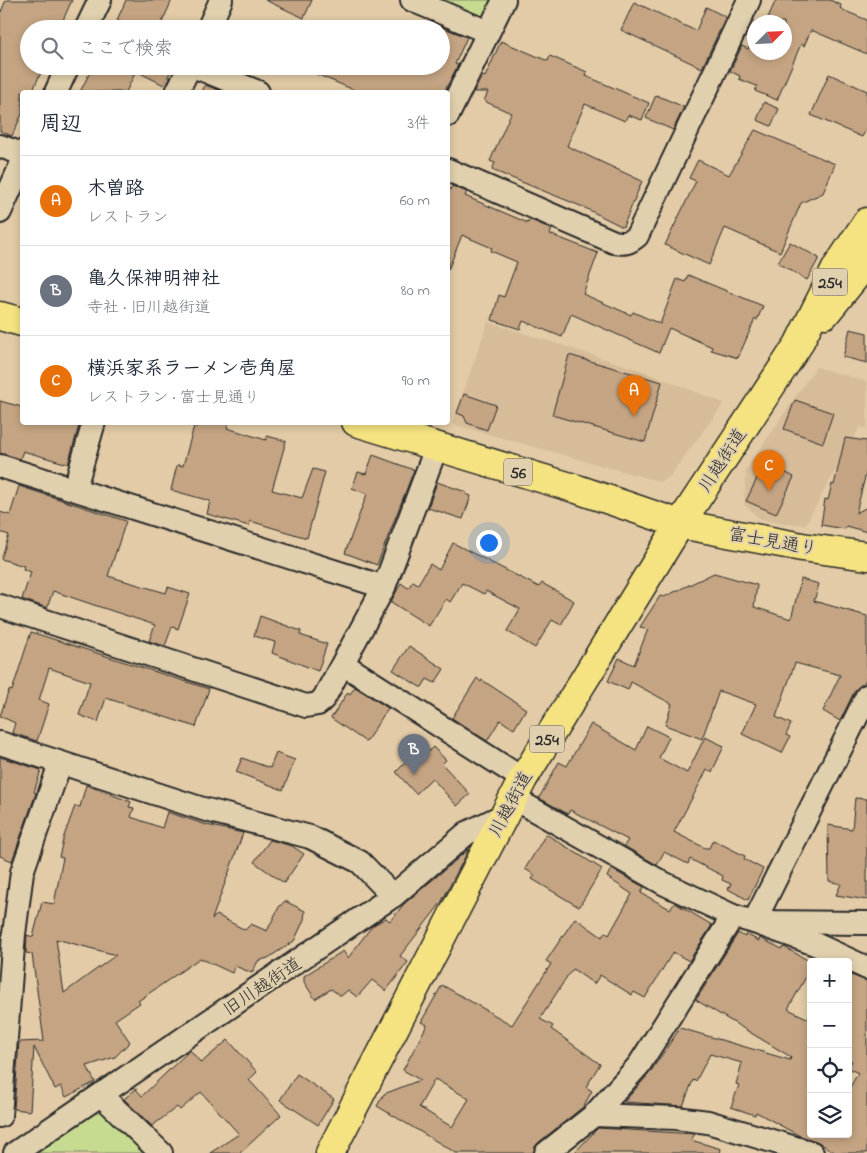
<!DOCTYPE html>
<html lang="ja">
<meta charset="utf-8">
<style>
body{margin:0;font-family:"Indie Flower","Klee One",sans-serif;background:#f2f2f3;color:#1f2937}
.controls{position:absolute;right:15px;bottom:15px;display:grid;overflow:hidden;border-radius:5px;box-shadow:0 2px 8px #0003}
.controls button{width:45px;height:45px;display:grid;place-items:center;padding:0;border:0;border-bottom:1px solid #e0e1e3;background:#fff;color:#1f2937;font:25px sans-serif}
.compass{position:absolute;left:747px;top:15px;width:45px;height:45px;border-radius:50%;background:#fff;box-shadow:0 2px 8px #0003;rotate:66deg}
.you{position:absolute;left:488px;top:542px;width:18px;height:18px;margin:-12px;border:4px solid #fff;border-radius:50%;background:#1a73e8;box-shadow:0 0 0 8px #1a73e833}
.badge{display:grid;place-items:center;width:32px;height:32px;border-radius:50%;background:#2b2b2b;color:#fff;font-size:16px;font-weight:700}
.pin{position:absolute;translate:-50% -41px;filter:drop-shadow(0 1px 2px #0008)}
.pin::after{content:'';position:absolute;top:26px;width:18px;height:15px;background:inherit;clip-path:polygon(0 0,100% 0,50% 100%)}
.list{margin:0;padding:0;list-style:none}
h2{display:flex;justify-content:space-between;align-items:center;height:65px;margin:0;padding:0 20px;font-size:21px}
h2 small{font-size:16px;font-weight:400;color:#747a83}
.list li{display:grid;grid-template-columns:32px 1fr auto;gap:15px;align-items:center;box-sizing:border-box;height:90px;padding:0 20px;border-top:1px solid #e0e1e3}
.list b{display:block;font-size:19px;white-space:nowrap}
.list p{margin:0;font-size:16px;white-space:nowrap;color:#747a83}
.list em{font-size:16px;font-style:normal;color:#747a83}
.icon{flex:none;width:28px;height:28px;fill:none;stroke:currentColor;stroke-width:2;stroke-linecap:round;stroke-linejoin:round}
.map{position:relative;flex:none;width:867px;height:1153px;overflow:hidden}
.search{position:absolute;background:#fff;box-shadow:0 2px 8px #0003;left:20px;top:20px;width:430px;height:55px;display:flex;align-items:center;gap:12px;box-sizing:border-box;padding:0 18px;border-radius:28px;color:#747a83;font-size:19px}
.panel{position:absolute;background:#fff;box-shadow:0 2px 8px #0003;left:20px;top:90px;width:430px;height:335px;border-radius:5px}
.map>svg:first-child{display:block}
</style>
<div class="map">
<svg width="867" height="1153" viewBox="0 0 867 1153">
<rect width="100%" height="100%" fill="#e2cba6"/>
<filter id="ink" filterUnits="userSpaceOnUse"><feTurbulence type="fractalNoise" baseFrequency=".02" numOctaves="2"/><feDisplacementMap in="SourceGraphic" scale="10" xChannelSelector="R" yChannelSelector="G"/><feConvolveMatrix kernelMatrix="1 2 1 2 8 2 1 2 1" color-interpolation-filters="sRGB"/></filter>
<g filter="url(#ink)">
<g fill="#d6bc99">
<path d="M488 322 640 370 724 403 670 476 661 482 452 424Z"/>
<path d="M816 367 867 382V428L860 427 805 525 767 521 759 518 744 504 746 470Z"/>
</g>
<g fill="#c7db90" stroke="#79835e">
<path d="M435 0H493L485 16 479 19Z"/>
<path d="M103 1108 151 1153H38Z"/>
</g>
<g fill="#c4a482" stroke="#2b2b2b" fill-rule="evenodd">
<path d="M6 0H72L59 29H29V66H44L32 92H22V114L12 136 0 131V14Z"/>
<path d="M126 0H172L159 29H137L117 20Z"/>
<path d="M265 0H312L304 18Z"/>
<path d="M776 0H830L841 5 840 8 845 11 867 20V54L811 30 804 46 801 44 777 100 755 91 757 86 739 79 740 76 730 71 742 46 748 49 750 45 754 46V52H784V22H766Z"/>
<path d="M634 2 696 31 706 7 726 17 702 68 621 30Z"/>
<path d="M441 27 467 37 455 64 458 65 444 92H359L297 66H441Z"/>
<path d="M501 41 548 61 550 56 587 72 586 76 649 103 642 120 628 115 625 121 585 104 567 146 642 181 623 227 583 207 492 170 495 163 490 161 511 113 484 101 488 92H474L482 76 485 77Z"/>
<path d="M93 66H173L164 85 136 71 126 92H80Z"/>
<path d="M229 66H252L249 74Z"/>
<path d="M829 74 867 91V127L862 137 811 115Z"/>
<path d="M205 85 224 92H202Z"/>
<path d="M656 95 684 107 673 130 646 118Z"/>
<path d="M764 102 779 109 771 126 757 120Z"/>
<path d="M755 130 835 164 823 193 801 203 780 252 725 228 709 265 665 245 696 181 689 178 698 160 729 175Z"/>
<path d="M452 186 467 192 465 196 528 223 529 220 533 221 552 229 550 234 598 253 583 294 631 315 633 312 660 324 677 279 685 282 688 275 763 306 757 320 755 319 738 358 711 350 712 347 669 328 659 353 571 314 562 337 523 321 520 329 492 320 499 295 504 297 517 262 491 251 492 248 462 235 448 270V189L450 190Z"/>
<path d="M790 242 819 258 807 280 778 263Z"/>
<path d="M850 329 867 333V363L843 357Z"/>
<path d="M569 355 662 382 645 442 552 415Z"/>
<path d="M464 394 496 405 487 430 467 423 464 416 457 413Z"/>
<path d="M795 400 833 413 823 443 784 429Z"/>
<path d="M0 401 22 407V422H80L68 464 23 451 20 459 0 453Z"/>
<path d="M199 422H229L227 428 266 440 267 436 286 441 272 490 302 498 313 469 325 472 307 538 250 521 249 526 207 514 210 501 171 490 177 465 183 466 194 426 197 427Z"/>
<path d="M845 438 867 441V469L856 513 867 507V532L846 526 845 529 821 525 825 499 828 500 832 484 834 485Z"/>
<path d="M373 455 414 470 377 565 345 553 367 494 352 488 358 472 366 474Z"/>
<path d="M765 462 794 477 776 514 746 501Z"/>
<path d="M437 482 466 492V494L471 496 463 519 428 508Z"/>
<path d="M19 486 126 521 108 576 166 593 168 587 190 594 178 629 172 627 165 646 149 641 155 625 91 604 53 591 47 608 22 599 31 572 23 569 24 566 1 559 9 535 0 532V512L10 515Z"/>
<path d="M453 543 539 587 542 583 574 601 561 625 552 620 535 648 507 631 520 609 486 591 484 594 462 583 450 602 446 599 429 626 391 602 401 583 408 588 413 581 418 584 430 564 439 570Z"/>
<path d="M714 573 757 585 754 607 791 619 801 579 819 584 814 601 867 616V677L864 683 855 690 840 721 823 711 840 675 795 663 776 717 791 724 786 735 790 737 782 753 742 734 756 704 719 691 702 739 665 725 672 704 631 682 628 690 608 681 619 658 634 665 648 629 640 627 660 596 664 597Z"/>
<path d="M260 616 301 631 300 635 327 644 318 671 272 653 275 642 254 636Z"/>
<path d="M31 632 209 689 196 727 106 698 98 722 79 715 90 682 49 668 39 700 49 704 37 741 12 733 15 723 0 716 9 690 12 691Z"/>
<path d="M409 646 444 669 435 683 427 679 422 687H420L393 670Z"/>
<path d="M477 678 481 682 482 680 526 709 514 729 500 720 487 741 452 718Z"/>
<path d="M355 687 388 708 366 742 331 718 348 692 350 694Z"/>
<path d="M591 724 636 750 647 726 669 737 659 758 687 773 705 737 724 746 712 772 707 770 674 832 705 848H709L713 840 745 856 744 859 763 869 748 900 728 889 731 884 722 880 723 876 690 859 688 864 664 852 657 865 624 846 628 840 570 810 568 814 539 798 559 762 567 766Z"/>
<path d="M433 747 446 760 442 764 470 794 457 806 432 778 416 794 396 772 412 756 417 762Z"/>
<path d="M276 753 295 760 283 790 236 772 242 758 270 768Z"/>
<path d="M0 757 41 770 34 792 36 793 12 861 0 856Z"/>
<path d="M86 785 131 802 129 807 134 808 131 817 162 828 167 812 207 825 243 833 212 919 217 915 245 930 251 924 267 931 279 907 285 901 305 911 304 920 294 941 268 958 258 961 252 973 235 966 232 973 200 958 138 1001 140 1003 115 1020 130 1042 115 1057 87 1066 95 1082 66 1097 61 1086 55 1089 34 1047 30 1111 14 1109 19 1042 44 1041 32 954 26 953 27 935 33 937 42 902 54 904 63 858 59 857 64 836 75 806 80 807ZM56 939 116 955 64 993Z"/>
<path d="M855 798 867 799V900L836 895 841 884 829 881 828 825 852 829Z"/>
<path d="M546 834 602 869 579 907 532 879 535 875 525 869Z"/>
<path d="M270 840 292 846 304 854 284 883 254 862Z"/>
<path d="M469 849 441 903 400 956 408 962 386 991 372 980 357 997 348 990 341 996 331 989 315 999 304 982V976L343 951 348 958 372 926 386 918 390 921 404 904Z"/>
<path d="M611 869 644 887 641 893 670 909 675 903 712 925 689 961 673 952 645 998 634 992 632 995 600 975 594 984 573 969 568 975 540 1019 553 1026 551 1029 600 1064 586 1087 592 1091 583 1107 538 1143 533 1153H456L377 1106 384 1094 420 1080 403 1070 427 1025 421 1022 442 985 512 1025 551 964 546 961 575 918 602 937 605 932 609 935 632 894 607 877ZM435 1079 469 1099 452 1127 419 1107Z"/>
<path d="M738 933 745 937 746 934 759 941 760 938 782 949 783 947 786 948 811 962V968L788 1009 811 1020V1134H848V1091L858 1073 848 1068 852 1061 848 1059V981L851 975 867 981V1153H836L816 1141 798 1135 756 1112 755 1115 731 1107 739 1085 736 1084 742 1063 710 1054 696 1081 693 1080 683 1106 624 1102 649 1074 680 1028 790 1060 791 1057 696 1000Z"/>
<path d="M228 1040 257 1072 249 1080 281 1115 240 1153H210L239 1134 201 1092 180 1110 177 1107 152 1126 124 1099 136 1089 142 1096 190 1050 201 1063Z"/>
<path d="M297 1074 334 1099 318 1125 280 1100Z"/>
<path d="M598 1128 695 1134 691 1140 721 1149 720 1153H574Z"/>
</g>
<g fill="none" stroke-linecap="round" stroke-linejoin="round">
<defs>
<g id="minor">
<path d="M412 0 488 32"/>
<path d="M86 29 100 0"/>
<path d="M208 29 221 0"/>
<path d="M193 66 258 92"/>
<path d="M56 92 68 66"/>
<path d="M177 92 190 66"/>
<path d="M448 115 504 0"/>
<path d="M0 146 22 154"/>
<path d="M448 170 614 242C624 244 629 243 637 236L749 0"/>
<path d="M0 212 22 163"/>
<path d="M0 466 384 587"/>
<path d="M75 488 94 422"/>
<path d="M0 606 306 706 318 704 324 698 384 587 436 448"/>
<path d="M343 664 523 779"/>
<path d="M867 696 754 922 867 923"/>
<path d="M0 743 203 809 310 837 360 862 393 896"/>
<path d="M513 798 663 883 733 916 754 922 815 944 867 968"/>
<path d="M101 1095 161 1153"/>
<path d="M594 1115 676 1118 708 1122 812 1153"/>
<path d="M0 1116 14 934 22 872 60 764"/>
<path d="M15 1153 393 896 467 833 504 815"/>
<path d="M546 1153 594 1115 639 1065 733 916"/>
</g>
<g id="major">
<path d="M0 316 22 322"/>
<path d="M356 422 577 489 680 524 802 547 867 556"/>
</g>
<g id="highway">
<path d="M825 314 867 262"/>
<path d="M330 1153 523 779 680 524 798 345 837 267 867 222"/>
</g>
</defs>
<use href="#minor" stroke="#2b2b2b" stroke-width="26"/>
<use href="#major" stroke="#2b2b2b" stroke-width="31"/>
<use href="#highway" stroke="#2b2b2b" stroke-width="31"/>
<use href="#minor" stroke="#e1d0ad" stroke-width="22"/>
<use href="#major" stroke="#f5e381" stroke-width="28"/>
<use href="#highway" stroke="#f5e381" stroke-width="28"/>
</g>
</g>
<g text-anchor="middle" stroke-width="4" stroke-linejoin="round" paint-order="stroke">
<g fill="#e1d0ad" stroke="#625c52" stroke-width="1">
<rect x="812.5" y="268.5" width="35" height="27" rx="4"/>
<rect x="504" y="458.5" width="28" height="27" rx="4"/>
<rect x="529.5" y="725.5" width="35" height="27" rx="4"/>
</g>
<g font-size="16" font-weight="bold" fill="#2b2b2b">
<text x="830" y="288">254</text>
<text x="518" y="478">56</text>
<text x="547" y="745">254</text>
</g>
<g font-size="18" fill="#2b2b2b" stroke="#e1d0ad">
<text transform="translate(722 460) rotate(-57)" y="6">川越街道</text>
<text transform="translate(773 541) rotate(10)" y="6">富士見通り</text>
<text transform="translate(510 804) rotate(-62)" y="6">川越街道</text>
<text transform="translate(262 986) rotate(-34)" y="6">旧川越街道</text>
</g>
</g>
</svg>
<div class="controls">
<button>+</button>
<button>−</button>
<button><svg class="icon" aria-label="locate" viewBox="0 0 24 24"><circle cx="12" cy="12" r="6"/><path d="M12 2v4M12 18v4M2 12h4M18 12h4"/></svg></button>
<button><svg class="icon" aria-label="layers" viewBox="0 0 24 24"><path d="M12 4l9 5-9 5-9-5zM3 14l9 5 9-5"/></svg></button>
</div>
<svg class="compass" viewBox="-18 -18 36 36"><path d="M0-13l5 13h-10z" fill="#e53935"/><path d="M0 13l5-13h-10z" fill="#747a83"/></svg>
<div class="you"></div>
<div class="pin badge" style="left:634px;top:416px;background:#e8710a">A</div>
<div class="pin badge" style="left:414px;top:775px;background:#6b7280">B</div>
<div class="pin badge" style="left:769px;top:491px;background:#e8710a">C</div>
<div class="search"><svg class="icon" aria-label="search" viewBox="0 0 24 24"><circle cx="10" cy="10" r="6"/><path d="M15 15l6 6"/></svg>ここで検索</div>
<section class="panel">
<h2>周辺<small>3件</small></h2>
<ul class="list">
<li><span class="badge" style="background:#e8710a">A</span><div><b>木曽路</b><p>レストラン</p></div><em>60 m</em></li>
<li><span class="badge" style="background:#6b7280">B</span><div><b>亀久保神明神社</b><p>寺社 · 旧川越街道</p></div><em>80 m</em></li>
<li><span class="badge" style="background:#e8710a">C</span><div><b>横浜家系ラーメン壱角屋</b><p>レストラン · 富士見通り</p></div><em>90 m</em></li>
</ul>
</section>
</div>
